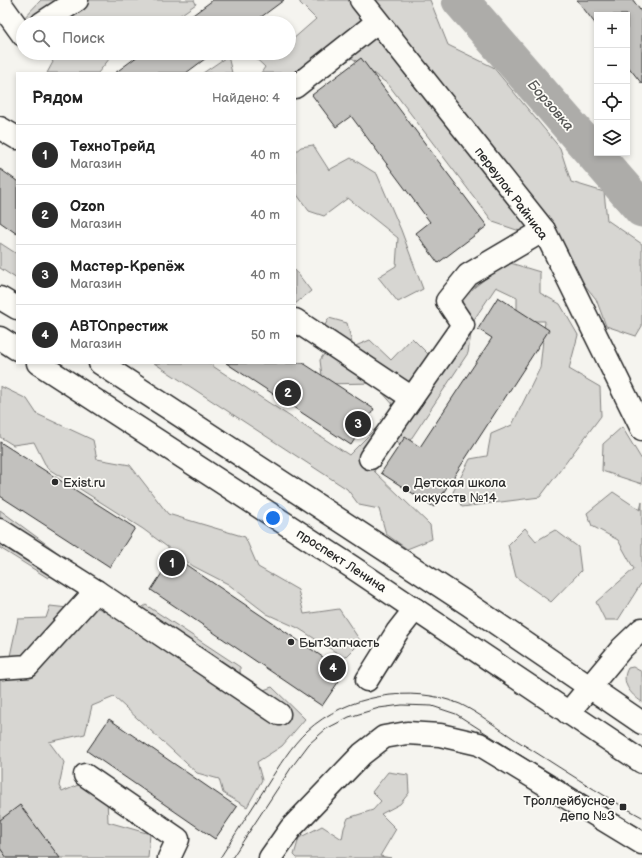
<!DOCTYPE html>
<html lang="ru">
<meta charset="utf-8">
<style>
body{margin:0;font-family:"Balsamiq Sans",sans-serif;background:#f2f2f2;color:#222}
.controls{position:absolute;right:12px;top:12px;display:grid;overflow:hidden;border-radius:0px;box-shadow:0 2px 6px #0003}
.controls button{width:36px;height:36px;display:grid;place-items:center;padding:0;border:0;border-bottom:1px solid #e0e0e0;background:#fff;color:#222;font:20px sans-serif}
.you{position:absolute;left:273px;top:518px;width:14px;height:14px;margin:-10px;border:3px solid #fff;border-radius:50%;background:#1a73e8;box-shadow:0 0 0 6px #1a73e833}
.badge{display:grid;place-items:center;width:26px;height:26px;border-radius:50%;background:#2b2b2b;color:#fff;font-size:13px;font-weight:700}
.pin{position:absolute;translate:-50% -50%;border:2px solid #fff;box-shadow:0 1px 4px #0006}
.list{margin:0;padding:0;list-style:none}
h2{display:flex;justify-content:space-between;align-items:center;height:52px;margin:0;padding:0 16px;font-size:17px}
h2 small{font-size:13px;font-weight:400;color:#767676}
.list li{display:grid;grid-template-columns:26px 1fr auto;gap:12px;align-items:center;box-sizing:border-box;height:60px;padding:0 16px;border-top:1px solid #e0e0e0}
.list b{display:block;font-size:15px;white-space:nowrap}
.list p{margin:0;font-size:13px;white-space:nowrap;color:#767676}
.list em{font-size:13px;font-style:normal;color:#767676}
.icon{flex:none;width:22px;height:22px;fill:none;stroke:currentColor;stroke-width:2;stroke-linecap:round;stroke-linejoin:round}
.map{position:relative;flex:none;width:642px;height:858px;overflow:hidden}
.search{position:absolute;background:#fff;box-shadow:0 2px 6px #0003;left:16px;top:16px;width:280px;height:44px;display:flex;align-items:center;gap:10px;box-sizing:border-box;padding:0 14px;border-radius:22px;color:#767676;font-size:15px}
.panel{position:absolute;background:#fff;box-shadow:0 2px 6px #0003;left:16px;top:72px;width:280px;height:292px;border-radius:0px}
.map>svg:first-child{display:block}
</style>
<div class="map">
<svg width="642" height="858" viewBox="0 0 642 858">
<rect width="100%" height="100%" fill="#f5f4ef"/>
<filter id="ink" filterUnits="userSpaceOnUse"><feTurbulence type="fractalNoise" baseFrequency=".025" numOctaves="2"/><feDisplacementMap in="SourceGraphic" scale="8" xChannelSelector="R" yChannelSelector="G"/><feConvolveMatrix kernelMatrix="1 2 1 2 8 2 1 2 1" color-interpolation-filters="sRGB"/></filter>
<g filter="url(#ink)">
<g fill="#d7d6d2" stroke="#81807e">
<path d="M41 0H194L196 4 169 23 20 22Z"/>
<path d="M300 0H430L448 45 493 67 560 148 571 182 604 192 607 220 642 244V326L636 336 606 326 596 299 576 274 564 246 493 222 388 84 352 58 310 85 295 73H261L265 67 250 53H289V38L292 40 316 19 300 3Z"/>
<path d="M46 53H114L98 73H47L53 62Z"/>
<path d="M228 56 232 73H203Z"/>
<path d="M313 145 329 170 351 158 377 174 401 230 423 289 398 302 378 277 396 266 398 238 348 198 324 216 309 211 295 192V152L301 147Z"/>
<path d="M0 243 17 254V279L0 268Z"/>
<path d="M507 262 540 272V293L560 304 578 335 569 369 600 387 601 416 540 497 462 507 453 492 470 459 487 456 491 434 512 425 540 368 545 321H517V297L496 287 473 321 468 353 405 448 394 441 374 471 430 525 432 539 407 549 386 534 379 509 359 505 347 489 154 363H208L349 455 396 408 374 383 323 384 320 360 328 348 316 341 329 318 347 323 353 347 370 340 391 360 412 338 429 355 454 346 446 315 467 293Z"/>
<path d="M295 270 311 291 295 304Z"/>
<path d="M0 386 27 399 37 414 93 440 97 459 130 465 168 514 245 537 258 567 298 590 304 614 339 609 361 642 345 658 298 628 267 614 228 584 193 566 143 529 47 468 34 442 13 445 0 437Z"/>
<path d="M622 427 642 460V484L602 471 603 444Z"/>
<path d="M613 492 640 510 642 502V582L618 620H605L596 602 634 569 618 540 592 526 587 513Z"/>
<path d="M0 510 68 560 48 578 0 548Z"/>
<path d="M525 528 536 541 555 530 578 547 581 571 551 602 516 577 508 545Z"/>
<path d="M80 601 125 619 146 605 240 667 241 698 272 687 305 719 282 746 257 762 262 780 247 807 223 793 219 779 197 773 114 697 92 706 85 734 49 742 64 762 59 786 62 792 85 782 107 797 108 822 150 834 148 858H0V680L10 656 18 619 46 618 50 606 68 608Z"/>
<path d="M633 667 642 672V702C630 694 620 682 628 668Z"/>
<path d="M388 772 408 775 409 793 400 804 381 814 396 829 380 856 391 858H297L294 855 299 838 322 826 342 839 344 828 348 818 373 810 381 801 372 792Z"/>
</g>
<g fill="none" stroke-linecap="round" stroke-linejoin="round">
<path stroke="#adaca9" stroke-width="37" d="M460 0 642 209"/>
</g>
<g fill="#c2c1be" stroke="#2b2b2b">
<path d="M213 0H284L253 23H182Z"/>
<path d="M577 0H633L642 13V84L627 65V15H597V26Z"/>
<path d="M142 53H213L186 73H115Z"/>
<path d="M361 58 487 226 438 263 416 233 430 222 351 116 336 127 312 95Z"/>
<path d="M0 169 17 181V234L0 222Z"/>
<path d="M498 297 549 330 434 507 381 473 405 437 420 447 492 338 478 329Z"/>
<path d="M226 363H303L374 409 351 445Z"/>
<path d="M0 442 135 528 110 567 0 496Z"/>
<path d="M173 556 345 672 322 706 151 590Z"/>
<path d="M109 719 237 807 215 839 87 751Z"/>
<path d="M20 805 60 858H7L0 848V820Z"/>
</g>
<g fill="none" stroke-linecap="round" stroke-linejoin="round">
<defs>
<g id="minor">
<path d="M361 0 544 230 642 429"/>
<path d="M0 3 23 35"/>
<path d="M42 23 77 0"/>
<path d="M295 87 377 22"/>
<path d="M0 128 17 138"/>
<path d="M295 320 412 398"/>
<path d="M370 458 463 325 447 301 468 275 544 230"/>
<path d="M0 530 96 591 279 714"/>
<path d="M0 668 28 666 96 591"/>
<path d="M367 680 397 632 415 609"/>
<path d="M568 713 622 648 642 629"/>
<path d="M85 775 178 839 169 858"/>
<path d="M270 858 291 828 362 754 384 737 407 733 440 735 479 744 642 843"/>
</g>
<g id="major">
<path d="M0 298 17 308"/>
<path d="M0 338 17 349"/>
<path d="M38 363 352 567 642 762"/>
<path d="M100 363 468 604 642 723"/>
</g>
</defs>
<use href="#minor" stroke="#2b2b2b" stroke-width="25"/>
<use href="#major" stroke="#2b2b2b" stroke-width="25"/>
<use href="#minor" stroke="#fdfcf7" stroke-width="22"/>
<use href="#major" stroke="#fdfcf7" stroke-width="22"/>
<g stroke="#2b2b2b" stroke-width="1">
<path d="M220 858C236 834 251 809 267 785 279 766 291 746 307 731 346 695 411 684 460 704 479 713 498 728 516 740 558 766 599 794 642 817"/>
<path d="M232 858 291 768 309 744 326 729 349 717 379 708 402 705 432 706 456 714 578 792 642 829"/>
</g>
</g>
</g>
<g fill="#2b2b2b" stroke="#fdfcf7" stroke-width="1.5">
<circle cx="55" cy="482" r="4"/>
<circle cx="406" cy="489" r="4"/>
<circle cx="291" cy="642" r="4"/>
<rect x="619" y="803" width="8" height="8" rx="2"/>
</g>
<g text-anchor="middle" stroke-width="3.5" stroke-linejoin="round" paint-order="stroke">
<g font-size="13" fill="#2b2b2b" stroke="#fdfcf7">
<text transform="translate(512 193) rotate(53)" y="5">переулок Райниса</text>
<text transform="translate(342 560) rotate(33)" y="5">проспект Ленина</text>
</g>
<g font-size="13" fill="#2b2b2b" stroke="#fdfcf7" text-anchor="start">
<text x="63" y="487">Exist.ru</text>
<text x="414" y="487">Детская школа<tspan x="414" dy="15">искусств №14</tspan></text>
<text x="299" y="647">БытЗапчасть</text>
<text x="615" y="805" text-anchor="end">Троллейбусное<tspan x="615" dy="15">депо №3</tspan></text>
</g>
<g font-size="14" font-style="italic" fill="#585857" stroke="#fdfcf7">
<text transform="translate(551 105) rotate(49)" y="5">Борзовка</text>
</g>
</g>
</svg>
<div class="controls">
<button>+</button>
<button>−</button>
<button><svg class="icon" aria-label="locate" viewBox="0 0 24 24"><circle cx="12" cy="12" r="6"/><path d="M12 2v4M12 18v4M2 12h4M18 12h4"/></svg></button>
<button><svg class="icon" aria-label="layers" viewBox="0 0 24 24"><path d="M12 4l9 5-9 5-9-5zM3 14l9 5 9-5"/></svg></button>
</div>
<div class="you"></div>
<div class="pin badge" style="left:172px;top:563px">1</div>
<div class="pin badge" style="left:288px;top:393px">2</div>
<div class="pin badge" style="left:358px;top:424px">3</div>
<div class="pin badge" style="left:333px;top:668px">4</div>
<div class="search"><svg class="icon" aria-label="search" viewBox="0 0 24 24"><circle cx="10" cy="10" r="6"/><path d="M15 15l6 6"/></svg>Поиск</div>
<section class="panel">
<h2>Рядом<small>Найдено: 4</small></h2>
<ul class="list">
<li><span class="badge">1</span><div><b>ТехноТрейд</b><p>Магазин</p></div><em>40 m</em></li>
<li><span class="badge">2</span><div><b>Ozon</b><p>Магазин</p></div><em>40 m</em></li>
<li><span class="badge">3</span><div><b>Мастер-Крепёж</b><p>Магазин</p></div><em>40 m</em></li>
<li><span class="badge">4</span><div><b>АВТОпрестиж</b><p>Магазин</p></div><em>50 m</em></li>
</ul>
</section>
</div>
